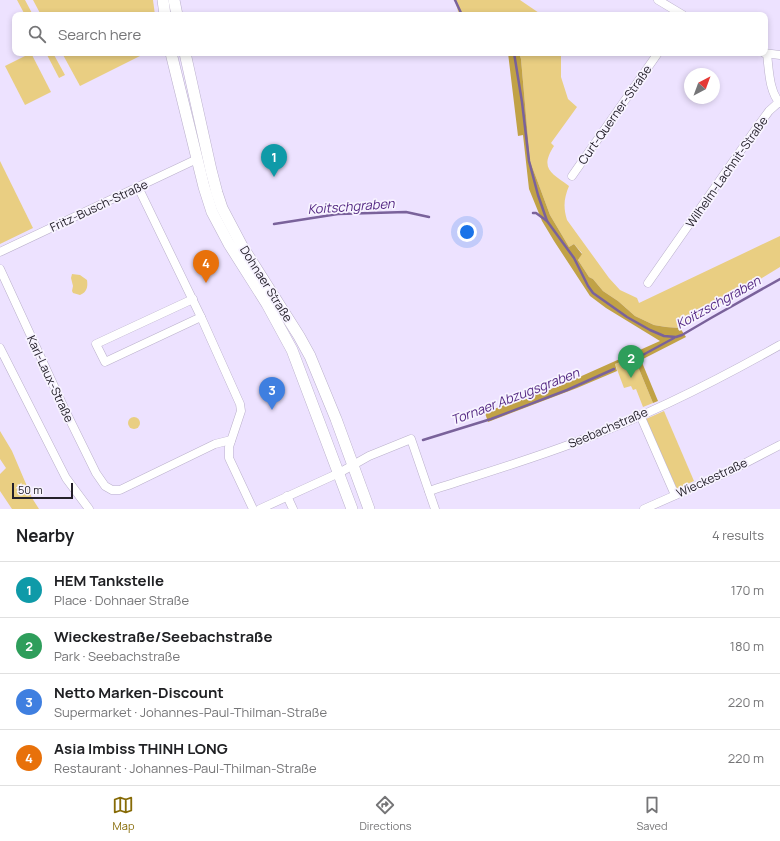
<!DOCTYPE html>
<meta charset="utf-8">
<style>
body{margin:0;font-family:Manrope,sans-serif;background:#f2f2f2;color:#202124}
.compass{position:absolute;left:684px;top:68px;width:36px;height:36px;border-radius:50%;background:#fff;box-shadow:0 2px 6px #0003;rotate:41deg}
.scale{position:absolute;left:12px;bottom:10px;width:61px;box-sizing:border-box;padding-left:4px;border:2px solid #24202a;border-top:0;font-size:11px;line-height:14px;white-space:nowrap;color:#24202a;-webkit-text-stroke:3px #f7f3ff;paint-order:stroke}
.you{position:absolute;left:467px;top:232px;width:14px;height:14px;margin:-10px;border:3px solid #fff;border-radius:50%;background:#1a73e8;box-shadow:0 0 0 6px #1a73e833}
.badge{display:grid;place-items:center;width:26px;height:26px;border-radius:50%;background:#876b07;color:#fff;font-size:13px;font-weight:700}
.pin{position:absolute;translate:-50% -33px;filter:drop-shadow(0 1px 2px #0008)}
.pin::after{content:'';position:absolute;top:21px;width:14px;height:12px;background:inherit;clip-path:polygon(0 0,100% 0,50% 100%)}
.list{margin:0;padding:0;list-style:none}
h2{display:flex;justify-content:space-between;align-items:center;height:52px;margin:0;padding:0 16px;font-size:17px}
h2 small{font-size:13px;font-weight:400;color:#757577}
.list li{display:grid;grid-template-columns:26px 1fr auto;gap:12px;align-items:center;box-sizing:border-box;height:56px;padding:0 16px;border-top:1px solid #e0e0e0}
.list b{display:block;font-size:15px;white-space:nowrap}
.list p{margin:0;font-size:13px;white-space:nowrap;color:#757577}
.list em{font-size:13px;font-style:normal;color:#757577}
.icon{flex:none;width:22px;height:22px;fill:none;stroke:currentColor;stroke-width:2;stroke-linecap:round;stroke-linejoin:round}
.map{position:relative;flex:none;width:780px;height:509px;overflow:hidden}
.search{position:absolute;background:#fff;box-shadow:0 2px 6px #0003;left:12px;right:12px;top:12px;height:44px;display:flex;align-items:center;gap:10px;box-sizing:border-box;padding:0 14px;border-radius:8px;color:#757577;font-size:15px}
.sheet{height:276px;background:#fff}
nav{display:flex;justify-content:space-around;align-items:center;box-sizing:border-box;height:56px;border-top:1px solid #e0e0e0;background:#fff;font-size:11px;color:#757577}
nav a{display:grid;justify-items:center;gap:2px}
nav .on{color:#876b07}
.map>svg:first-child{display:block}
</style>
<div class="map">
<svg width="780" height="509" viewBox="0 0 780 509">
<rect width="100%" height="100%" fill="#ede2ff"/>
<g fill="#e9ce82">
<path d="M17 0H25L33 15H25Z"/>
<path d="M33 0H153L155 15H41Z"/>
<path d="M455 0H520L542 15H459Z"/>
<path d="M31 53 51 92 25 105 5 66Z"/>
<path d="M46 53H53L65 75 59 78Z"/>
<path d="M62 53H146L80 86Z"/>
<path d="M519 53H561V77L568 99 577 107 551 143 554 146C539 169 552 173 569 186 564 198 563 207 567 220L609 278 620 290 637 298 639 303 780 236V267L680 328 666 327 654 325 635 316 618 301 603 291 593 279 589 277 578 260 582 253 574 244 569 247 550 215 530 161 521 59Z"/>
<path d="M0 161 33 228 0 244Z"/>
<path d="M72 274 80 275 87 280C88 287 87 292 80 295L73 293 72 291 73 286 71 278Z"/>
<path d="M634 357 653 403 643 407 636 389 633 390 631 386 624 388 615 364Z"/>
<path d="M664 411 694 481 677 489 646 419Z"/>
<circle cx="134" cy="423" r="6"/>
<path d="M0 431 12 451 32 498 39 509H12L0 491V474L6 468 0 459Z"/>
</g>
<path fill="#c1a246" d="M508 53H519L521 59 530 161 550 215 569 247 574 244 582 254 578 260 589 277 593 279 603 291 618 301 635 316 654 325 666 327 680 328 686 337 641 360 658 401 653 403 634 357 615 364 617 371 577 388 488 422 485 413 522 397 557 387 660 341 606 308 590 296 554 241 542 221 529 189 523 135 518 136Z"/>
<g fill="none" stroke-linecap="round" stroke-linejoin="round">
<g stroke="#7a629b" stroke-width="2.5">
<path d="M455 0 462 15"/>
<path d="M514 53 522 102 529 161 538 195 547 221 574 258 588 286 593 293 627 317 650 330 664 336 676 337 682 335 711 318 780 279"/>
<path d="M533 213H536L547 221"/>
<path d="M274 224 338 214 406 212 429 217"/>
<path d="M639 357 674 338"/>
<path d="M423 440 491 419 567 390 614 369"/>
</g>
<defs>
<g id="minor">
<path d="M658 0 683 15"/>
<path d="M764 53 780 55"/>
<path d="M767 54C769 69 769 92 780 103"/>
<path d="M572 176 658 53"/>
<path d="M138 187 201 317 240 404 241 411 229 447V458L253 509"/>
<path d="M0 252 197 159"/>
<path d="M0 269 65 410 96 473 105 486 112 490H120L215 444 231 440"/>
<path d="M648 283 753 133 769 111 779 102"/>
<path d="M193 299 96 344 105 362 201 317"/>
<path d="M0 348 66 478 89 509"/>
<path d="M640 415 675 495"/>
<path d="M429 491C481 474 533 459 584 439 651 414 718 380 780 345"/>
<path d="M287 496 293 509"/>
<path d="M260 509 339 473 369 456 411 439 435 509"/>
<path d="M644 509 730 471 780 445"/>
</g>
<g id="secondary">
<path d="M163 0 165 15"/>
<path d="M174 0 177 15"/>
<path d="M171 53 204 187 212 212 229 244 267 304 292 350 352 509"/>
<path d="M185 53 211 170 217 193 222 208 242 246 299 336 310 356 336 419 369 509"/>
</g>
</defs>
<use href="#minor" stroke="#bab0cb" stroke-width="9"/>
<use href="#secondary" stroke="#bab0cb" stroke-width="12"/>
<use href="#minor" stroke="#fff" stroke-width="8"/>
<use href="#secondary" stroke="#fff" stroke-width="11"/>
</g>
<g text-anchor="middle" stroke-width="3.5" stroke-linejoin="round" paint-order="stroke">
<g font-size="12" fill="#24202a" stroke="#f7f3ff">
<text transform="translate(615 115) rotate(-55)" y="4">Curt-Querner-Straße</text>
<text transform="translate(727 172) rotate(-55)" y="4">Wilhelm-Lachnit-Straße</text>
<text transform="translate(99 206) rotate(-25)" y="4">Fritz-Busch-Straße</text>
<text transform="translate(266 284) rotate(58)" y="4">Dohnaer Straße</text>
<text transform="translate(50 379) rotate(65)" y="4">Karl-Laux-Straße</text>
<text transform="translate(608 428) rotate(-23)" y="4">Seebachstraße</text>
<text transform="translate(712 478) rotate(-25)" y="4">Wieckestraße</text>
</g>
<g font-size="13" font-style="italic" fill="#532782" stroke="#f7f3ff">
<text transform="translate(351 206) rotate(-4)" y="5">Koitschgraben</text>
<text transform="translate(718 302) rotate(-29)" y="5">Koitzschgraben</text>
<text transform="translate(515 396) rotate(-21)" y="5">Tornaer Abzugsgraben</text>
</g>
</g>
</svg>
<svg class="compass" viewBox="-18 -18 36 36"><path d="M0-13l5 13h-10z" fill="#e53935"/><path d="M0 13l5-13h-10z" fill="#757577"/></svg>
<div class="scale">50 m</div>
<div class="you"></div>
<div class="pin badge" style="left:274px;top:177px;background:#0f9aa8">1</div>
<div class="pin badge" style="left:631px;top:378px;background:#2e9e5b">2</div>
<div class="pin badge" style="left:272px;top:410px;background:#3f7fe0">3</div>
<div class="pin badge" style="left:206px;top:283px;background:#e8710a">4</div>
<div class="search"><svg class="icon" aria-label="search" viewBox="0 0 24 24"><circle cx="10" cy="10" r="6"/><path d="M15 15l6 6"/></svg>Search here</div>
</div>
<section class="sheet">
<h2>Nearby<small>4 results</small></h2>
<ul class="list">
<li><span class="badge" style="background:#0f9aa8">1</span><div><b>HEM Tankstelle</b><p>Place · Dohnaer Straße</p></div><em>170 m</em></li>
<li><span class="badge" style="background:#2e9e5b">2</span><div><b>Wieckestraße/Seebachstraße</b><p>Park · Seebachstraße</p></div><em>180 m</em></li>
<li><span class="badge" style="background:#3f7fe0">3</span><div><b>Netto Marken-Discount</b><p>Supermarket · Johannes-Paul-Thilman-Straße</p></div><em>220 m</em></li>
<li><span class="badge" style="background:#e8710a">4</span><div><b>Asia Imbiss THINH LONG</b><p>Restaurant · Johannes-Paul-Thilman-Straße</p></div><em>220 m</em></li>
</ul>
</section>
<nav>
<a class="on"><svg class="icon" aria-label="map" viewBox="0 0 24 24"><path d="M3 6l6-2 6 2 6-2v14l-6 2-6-2-6 2zM9 4v14M15 6v14"/></svg>Map</a>
<a><svg class="icon" aria-label="directions" viewBox="0 0 24 24"><path d="M12 3l9 9-9 9-9-9zM9 14v-3h6M13 9l2 2-2 2"/></svg>Directions</a>
<a><svg class="icon" aria-label="saved" viewBox="0 0 24 24"><path d="M7 4h10v16l-5-4-5 4z"/></svg>Saved</a>
</nav>
